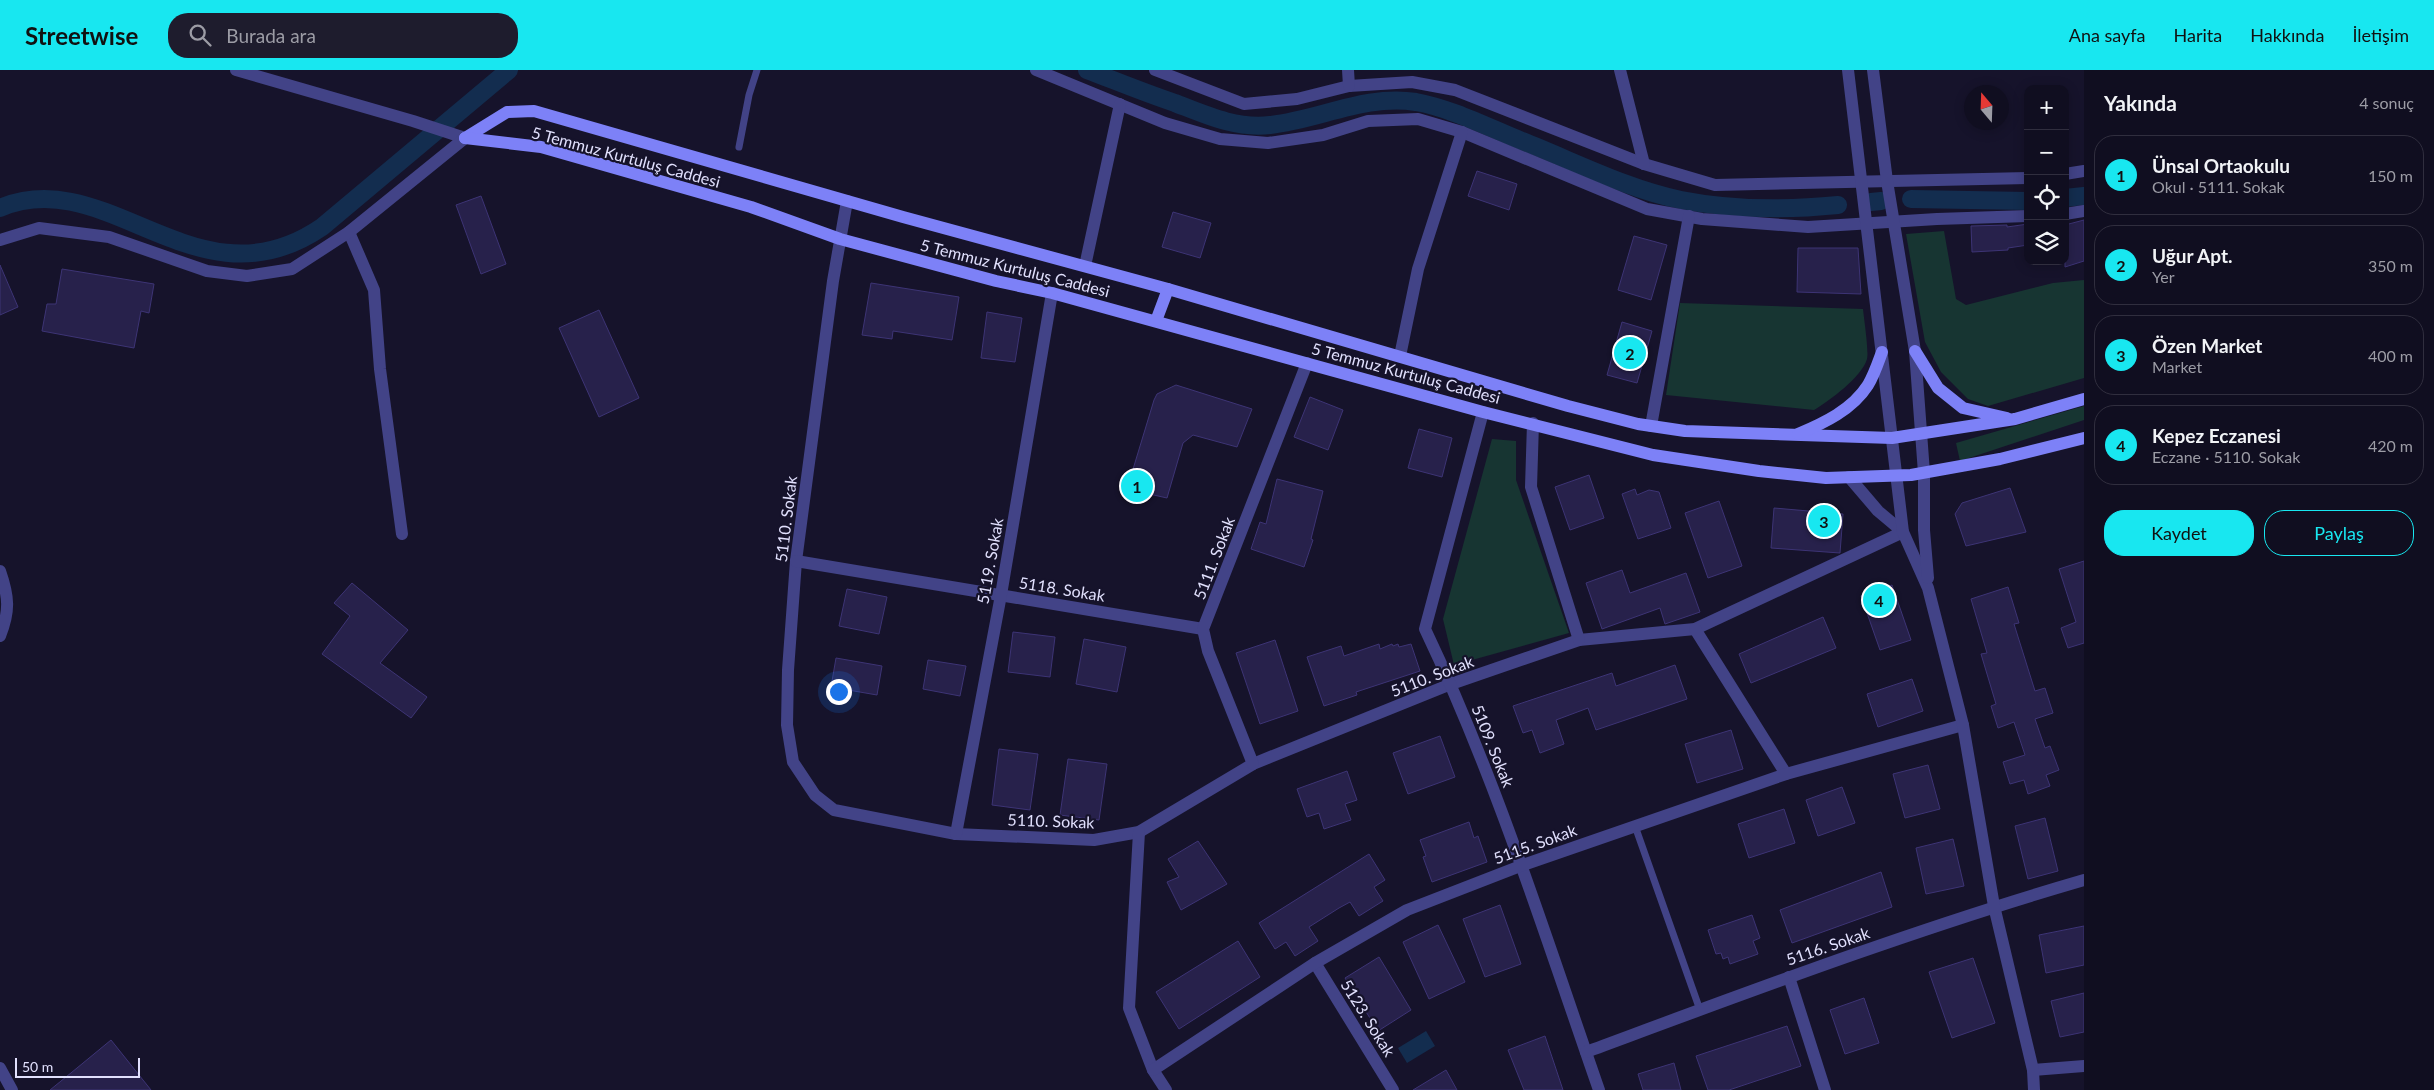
<!DOCTYPE html>
<html lang="tr">
<meta charset="utf-8">
<style>
body{margin:0;font-family:Lato,sans-serif;background:#1e1c2d;color:#f1f3f6}
.controls{position:absolute;right:15px;top:15px;display:grid;overflow:hidden;border-radius:10px;box-shadow:0 2px 12px #0003}
.controls button{width:45px;height:45px;display:grid;place-items:center;padding:0;border:0;border-bottom:1px solid #302e3e;background:#100e20;color:#f1f3f6;font:25px sans-serif}
.compass{position:absolute;left:1964px;top:15px;width:45px;height:45px;border-radius:50%;background:#100e20;box-shadow:0 2px 12px #0003;rotate:341deg}
.scale{position:absolute;left:15px;bottom:12px;width:125px;box-sizing:border-box;padding-left:5px;border:2px solid #e1e0fd;border-top:0;font-size:14px;line-height:18px;white-space:nowrap;color:#e1e0fd;-webkit-text-stroke:4px #16132b;paint-order:stroke}
.you{position:absolute;left:838px;top:621px;width:18px;height:18px;margin:-12px;border:4px solid #fff;border-radius:50%;background:#1a73e8;box-shadow:0 0 0 8px #1a73e833}
.badge{display:grid;place-items:center;width:32px;height:32px;border-radius:50%;background:#18e7f0;color:#111;font-size:16px;font-weight:700}
.pin{position:absolute;translate:-50% -50%;border:2px solid #fff;box-shadow:0 1px 5px #0006}
.list{margin:0;padding:0;list-style:none}
h2{display:flex;justify-content:space-between;align-items:center;height:65px;margin:0;padding:0 20px;font-size:21px}
h2 small{font-size:16px;font-weight:400;color:#9c9ca5}
.list li{display:grid;grid-template-columns:32px 1fr auto;gap:15px;align-items:center;box-sizing:border-box;height:80px;margin:0 10px 10px;padding:0 10px;border:1px solid #302e3e;border-radius:20px}
.list b{display:block;font-size:19px;white-space:nowrap}
.list p{margin:0;font-size:16px;white-space:nowrap;color:#9c9ca5}
.list em{font-size:16px;font-style:normal;color:#9c9ca5}
.actions{display:flex;gap:10px;padding:15px 20px}
.actions a{flex:1;padding:11px 0;border:1px solid #18e7f0;border-radius:20px;text-align:center;font-size:18px;color:#18e7f0}
.actions .main{background:#18e7f0;color:#111}
.icon{flex:none;width:28px;height:28px;fill:none;stroke:currentColor;stroke-width:2;stroke-linecap:round;stroke-linejoin:round}
.map{position:relative;flex:none;width:2084px;height:1020px;overflow:hidden}
header{display:flex;align-items:center;gap:30px;box-sizing:border-box;height:70px;padding:0 25px;background:#18e7f0;color:#111}
header strong{font-size:24px}
nav{display:flex;gap:28px;margin-inline-start:auto;font-size:18px}
.search{width:350px;height:45px;background:#1e1c2d;display:flex;align-items:center;gap:12px;box-sizing:border-box;padding:0 18px;border-radius:20px;color:#9c9ca5;font-size:19px}
main{display:flex}
aside{flex:1;background:#100e20}
.map>svg:first-child{display:block}
</style>
<header>
<strong>Streetwise</strong>
<div class="search"><svg class="icon" aria-label="search" viewBox="0 0 24 24"><circle cx="10" cy="10" r="6"/><path d="M15 15l6 6"/></svg>Burada ara</div>
<nav><a>Ana sayfa</a><a>Harita</a><a>Hakkında</a><a>İletişim</a></nav>
</header>
<main>
<div class="map">
<svg width="2084" height="1020" viewBox="0 0 2084 1020">
<rect width="100%" height="100%" fill="#16132b"/>
<g fill="#173532">
<path d="M1944 161 1956 229 1966 235 2053 213 2084 210V308L1988 336 1968 329 1941 302 1925 272 1906 164Z"/>
<path d="M1680 233 1863 239C1864 249 1869 281 1867 289 1862 307 1829 331 1814 340L1666 325Z"/>
<path d="M2084 336V350L1960 391 1956 373Z"/>
<path d="M1492 369 1516 371V410L1569 563 1454 595 1443 549Z"/>
</g>
<path fill="#132d4f" d="M1426 961 1435 976 1407 993 1398 978Z"/>
<g fill="none" stroke-linecap="round" stroke-linejoin="round">
<g stroke="#132d4f" stroke-width="18">
<path d="M1087 0C1116 11 1145 23 1175 33 1206 45 1236 59 1270 55 1319 50 1365 24 1416 32 1454 39 1491 59 1527 73 1577 93 1628 119 1681 130 1732 140 1787 140 1838 135"/>
<path d="M2065 128 2084 126"/>
<path d="M1911 129 2028 131"/>
<path d="M1871 132 1881 131"/>
<path d="M0 138C108 92 198 242 322 157L509 0"/>
</g>
</g>
<g fill="#27214b" stroke="#3d3475">
<path d="M1477 101 1517 114 1509 140 1468 126Z"/>
<path d="M481 126 506 194 481 204 456 135Z"/>
<path d="M1173 142 1211 153 1200 188 1162 177Z"/>
<path d="M2084 150V191L2065 197V155Z"/>
<path d="M2028 154V175L2008 178V180L1972 182 1971 156 2007 155V157Z"/>
<path d="M1634 166 1667 175 1651 230 1618 220Z"/>
<path d="M1798 178H1858L1861 224 1797 222Z"/>
<path d="M0 195 18 237 0 245Z"/>
<path d="M62 199 154 214 149 243 141 241 134 278 42 261 47 234H56Z"/>
<path d="M871 213 959 227 952 270 893 261 892 269 862 265Z"/>
<path d="M599 240 639 328 599 347 559 258Z"/>
<path d="M987 242 1022 248 1015 292 981 288Z"/>
<path d="M1622 252 1652 261 1637 313 1607 305Z"/>
<path d="M1176 315 1252 339 1237 377 1193 365 1183 373 1167 428 1127 419 1154 330 1157 324Z"/>
<path d="M1310 327 1343 340 1328 380 1294 367Z"/>
<path d="M1419 359 1452 368 1442 407 1408 398Z"/>
<path d="M1589 405 1604 448 1570 460 1555 417Z"/>
<path d="M1277 409 1323 421 1311 469 1313 470 1304 497 1251 479 1260 452 1266 454Z"/>
<path d="M2010 418 2026 462 1966 476 1955 444 1962 433Z"/>
<path d="M1635 419 1637 425 1649 420 1659 422 1671 458 1638 469 1622 424Z"/>
<path d="M1719 431 1742 496 1708 508 1685 443Z"/>
<path d="M1774 438 1843 444 1840 483 1771 478Z"/>
<path d="M2084 491V573L2068 578 2061 558 2076 552 2059 499Z"/>
<path d="M1622 500 1630 523 1686 503 1700 542 1665 554 1660 538 1602 559 1586 513Z"/>
<path d="M352 513 408 560 380 593 427 627 411 648 322 584 350 546 334 533Z"/>
<path d="M1892 515 1911 570 1880 580 1861 526Z"/>
<path d="M2008 517 2019 553 2014 554 2035 621 2045 618 2053 643 2035 649 2045 678 2050 676 2059 700 2046 705 2050 716 2028 724 2024 710 2010 714 2003 692 2025 685 2014 652 1998 658 1991 636 1996 634 1981 584 1987 583 1971 529Z"/>
<path d="M847 519 887 527 879 564 839 556Z"/>
<path d="M1823 547 1836 578 1751 613 1739 584Z"/>
<path d="M1013 562 1055 567 1050 607 1008 602Z"/>
<path d="M1084 569 1126 577 1117 622 1076 614Z"/>
<path d="M1275 570 1298 641 1260 654 1236 583Z"/>
<path d="M1379 574 1380 579 1392 574 1393 576 1398 574 1399 577 1411 574 1420 601 1356 622 1357 625 1324 636 1307 587 1341 576 1344 586Z"/>
<path d="M836 588 882 596 877 625 831 617Z"/>
<path d="M928 590 966 596 960 626 923 619Z"/>
<path d="M1675 595 1687 629 1596 660 1588 638 1556 650 1564 674 1540 683 1532 660 1523 663 1513 636 1612 603 1616 616Z"/>
<path d="M1912 609 1923 641 1878 657 1867 624Z"/>
<path d="M1731 660 1743 699 1697 713 1685 674Z"/>
<path d="M1440 666 1455 707 1408 724 1393 683Z"/>
<path d="M999 679 1038 684 1030 740 992 735Z"/>
<path d="M1068 689 1107 694 1099 750 1060 745Z"/>
<path d="M1928 695 1940 739 1905 748 1893 704Z"/>
<path d="M1347 701 1357 730 1345 734 1351 750 1324 759 1319 743 1307 747 1297 719Z"/>
<path d="M1842 717 1855 753 1818 766 1806 730Z"/>
<path d="M1784 739 1795 773 1749 788 1738 754Z"/>
<path d="M2045 748 2058 801 2028 809 2015 756Z"/>
<path d="M1469 752 1474 768 1478 766 1487 792 1432 812 1423 787 1426 786 1420 770Z"/>
<path d="M1953 769 1964 816 1926 824 1916 778Z"/>
<path d="M1198 771 1227 814 1181 840 1167 812 1179 807 1168 789Z"/>
<path d="M1369 784 1385 810 1374 817 1383 831 1359 846 1350 832 1339 838 1309 857 1318 871 1295 886 1286 872 1275 879 1259 853Z"/>
<path d="M1881 802 1892 837 1792 873 1780 840Z"/>
<path d="M1500 835 1521 894 1485 907 1463 849Z"/>
<path d="M1752 845 1760 868 1753 871 1758 884 1730 894 1728 887 1723 889 1721 883 1716 884 1708 860Z"/>
<path d="M1438 855 1465 912 1429 929 1403 872Z"/>
<path d="M2084 856V895L2046 903 2039 865Z"/>
<path d="M1238 871 1260 907 1179 959 1156 922Z"/>
<path d="M1379 887 1411 940 1378 961 1345 908Z"/>
<path d="M1973 888 1995 953 1952 968 1929 902Z"/>
<path d="M2084 923V962L2060 967 2051 931Z"/>
<path d="M1864 928 1879 973 1845 984 1830 940Z"/>
<path d="M1787 956 1801 996 1729 1020H1708L1696 986Z"/>
<path d="M1545 966 1563 1020H1524L1508 980Z"/>
<path d="M111 970 151 1020H50L77 998Z"/>
<path d="M1674 993 1681 1020H1643L1638 1004Z"/>
<path d="M1446 1000 1457 1020H1413Z"/>
</g>
<g fill="none" stroke-linecap="round" stroke-linejoin="round">
<g stroke="#424387" stroke-width="7">
<path d="M739 77 749 25 757 0"/>
<path d="M1635 756 1700 940"/>
</g>
<g stroke="#424387" stroke-width="12">
<path d="M236 0 413 51 465 68"/>
<path d="M1036 0 1165 53 1220 69 1268 73 1323 65 1368 51 1418 49 1462 62 1647 139 1702 149 1808 157 1937 149 2028 146"/>
<path d="M1155 0 1244 34 1297 29 1349 16 1412 12 1455 20 1644 94 1715 115 2028 108"/>
<path d="M1348 0 1349 16"/>
<path d="M1620 0 1644 94"/>
<path d="M2065 104 2084 101"/>
<path d="M847 131 833 211 796 491 788 600 787 655 793 692 815 725 834 740 956 764 1094 770 1139 762 1253 694 1451 614 1579 570 1695 559 1903 462 1878 441 1849 407"/>
<path d="M2065 144 2084 141"/>
<path d="M349 162 374 220 380 299 402 464"/>
<path d="M0 170 39 158 109 167 207 201 247 206 292 199 349 162 465 68"/>
<path d="M1085 196 1120 34"/>
<path d="M1400 286 1418 199 1462 62"/>
<path d="M1483 342 1425 559C1496 708 1545 865 1599 1020"/>
<path d="M1533 353 1531 417 1579 570"/>
<path d="M1651 356 1689 146"/>
<path d="M796 491 1203 559"/>
<path d="M0 501C9 527 10 541 0 566"/>
<path d="M1695 559 1786 704"/>
<path d="M1253 694 1208 581 1203 559 1307 293"/>
<path d="M1139 762 1129 938 1153 1000 1166 1020"/>
<path d="M956 764 1001 525 1052 223"/>
<path d="M1315 893 1393 1020"/>
<path d="M1789 907 1825 1020"/>
<path d="M1586 982C1751 921 1915 859 2084 810"/>
<path d="M0 998 12 1020"/>
<path d="M1153 1000 1315 893 1407 840 1523 795 1786 704 1963 655"/>
<path d="M2033 1000 2084 996"/>
</g>
<g stroke="#424387" stroke-width="12">
<path d="M1848 0 1903 462 1928 518 1963 655 1994 836 2033 1000 2034 1020"/>
<path d="M1873 0 1887 111 1915 281 1924 403V460L1928 508"/>
</g>
<g stroke="#7d81f7" stroke-width="12">
<path d="M465 68 507 42 534 41 903 147 1168 219 1568 336 1638 354 1685 361 1892 368 2015 349 2084 329"/>
<path d="M465 68 541 77 751 137 840 169 996 211 1052 223 1483 342 1653 385 1759 401 1826 408 1911 405 2000 389 2084 368"/>
<path d="M1156 251 1168 219"/>
<path d="M1915 281 1938 318 1963 338 2007 348"/>
<path d="M1798 364C1824 353 1852 340 1868 315 1874 305 1878 293 1882 282"/>
</g>
</g>
<g text-anchor="middle" stroke-width="4.5" stroke-linejoin="round" paint-order="stroke">
<g font-size="16" fill="#e1e0fd" stroke="#16132b">
<text transform="translate(626 87) rotate(15)" y="6">5 Temmuz Kurtuluş Caddesi</text>
<text transform="translate(1015 198) rotate(14)" y="6">5 Temmuz Kurtuluş Caddesi</text>
<text transform="translate(1406 303) rotate(15)" y="6">5 Temmuz Kurtuluş Caddesi</text>
<text transform="translate(786 449) rotate(-83)" y="6">5110. Sokak</text>
<text transform="translate(1214 488) rotate(-69)" y="6">5111. Sokak</text>
<text transform="translate(990 491) rotate(-80)" y="6">5119. Sokak</text>
<text transform="translate(1062 519) rotate(9)" y="6">5118. Sokak</text>
<text transform="translate(1432 606) rotate(-21)" y="6">5110. Sokak</text>
<text transform="translate(1493 676) rotate(68)" y="6">5109. Sokak</text>
<text transform="translate(1051 751) rotate(2)" y="6">5110. Sokak</text>
<text transform="translate(1535 774) rotate(-20)" y="6">5115. Sokak</text>
<text transform="translate(1828 876) rotate(-19)" y="6">5116. Sokak</text>
<text transform="translate(1368 948) rotate(58)" y="6">5123. Sokak</text>
</g>
</g>
</svg>
<div class="controls">
<button>+</button>
<button>−</button>
<button><svg class="icon" aria-label="locate" viewBox="0 0 24 24"><circle cx="12" cy="12" r="6"/><path d="M12 2v4M12 18v4M2 12h4M18 12h4"/></svg></button>
<button><svg class="icon" aria-label="layers" viewBox="0 0 24 24"><path d="M12 4l9 5-9 5-9-5zM3 14l9 5 9-5"/></svg></button>
</div>
<svg class="compass" viewBox="-18 -18 36 36"><path d="M0-13l5 13h-10z" fill="#e53935"/><path d="M0 13l5-13h-10z" fill="#9c9ca5"/></svg>
<div class="scale">50 m</div>
<div class="you"></div>
<div class="pin badge" style="left:1137px;top:416px">1</div>
<div class="pin badge" style="left:1630px;top:283px">2</div>
<div class="pin badge" style="left:1824px;top:451px">3</div>
<div class="pin badge" style="left:1879px;top:530px">4</div>
</div>
<aside>
<h2>Yakında<small>4 sonuç</small></h2>
<ul class="list">
<li><span class="badge">1</span><div><b>Ünsal Ortaokulu</b><p>Okul · 5111. Sokak</p></div><em>150 m</em></li>
<li><span class="badge">2</span><div><b>Uğur Apt.</b><p>Yer</p></div><em>350 m</em></li>
<li><span class="badge">3</span><div><b>Özen Market</b><p>Market</p></div><em>400 m</em></li>
<li><span class="badge">4</span><div><b>Kepez Eczanesi</b><p>Eczane · 5110. Sokak</p></div><em>420 m</em></li>
</ul>
<div class="actions"><a class="main">Kaydet</a><a>Paylaş</a></div>
</aside>
</main>
